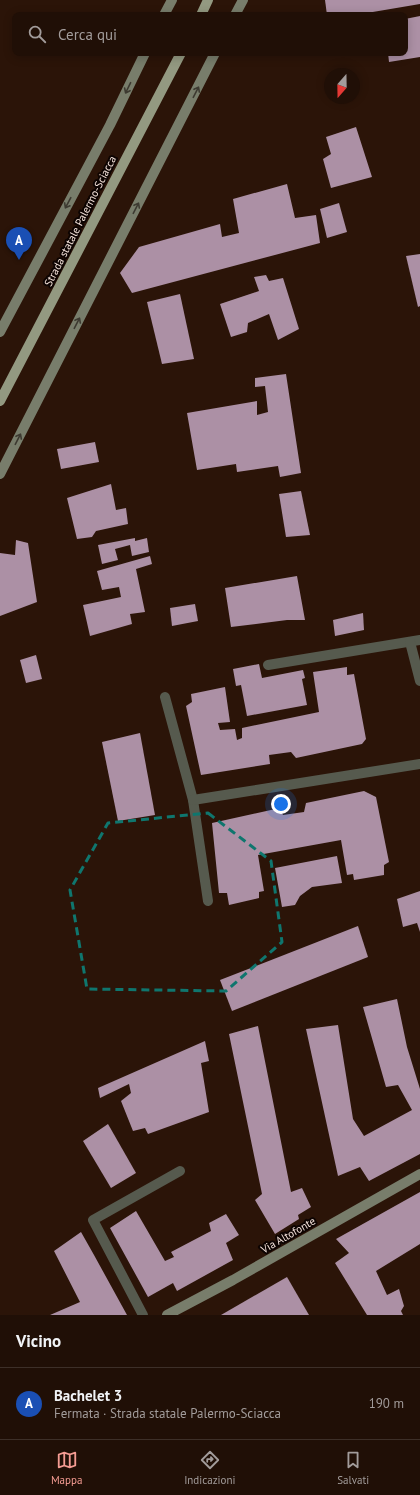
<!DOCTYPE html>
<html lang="it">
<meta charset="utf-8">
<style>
body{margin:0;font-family:"PT Sans",sans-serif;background:#281810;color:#f1f3f6}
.compass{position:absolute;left:324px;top:68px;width:36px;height:36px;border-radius:50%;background:#200f06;box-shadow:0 2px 10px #0003;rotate:200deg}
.you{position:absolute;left:281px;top:804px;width:14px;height:14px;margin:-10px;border:3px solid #fff;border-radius:50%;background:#1a73e8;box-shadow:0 0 0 6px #1a73e833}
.badge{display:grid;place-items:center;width:26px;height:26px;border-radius:50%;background:#f59c93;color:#fff;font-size:13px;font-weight:700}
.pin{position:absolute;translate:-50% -33px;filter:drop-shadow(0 1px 2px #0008)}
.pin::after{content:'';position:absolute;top:21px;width:14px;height:12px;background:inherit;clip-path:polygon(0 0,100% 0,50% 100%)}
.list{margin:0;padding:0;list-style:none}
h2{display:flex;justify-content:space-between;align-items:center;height:52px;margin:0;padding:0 16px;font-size:17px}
h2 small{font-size:13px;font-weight:400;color:#a29c9b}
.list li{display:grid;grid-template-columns:26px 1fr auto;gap:12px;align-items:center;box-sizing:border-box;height:72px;padding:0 16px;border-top:1px solid #3d2f28}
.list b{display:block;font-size:15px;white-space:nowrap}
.list p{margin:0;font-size:13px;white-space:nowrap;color:#a29c9b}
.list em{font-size:13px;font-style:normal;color:#a29c9b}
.icon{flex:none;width:22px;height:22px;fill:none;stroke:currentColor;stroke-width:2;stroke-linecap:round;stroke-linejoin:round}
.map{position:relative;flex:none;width:420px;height:1315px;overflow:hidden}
.search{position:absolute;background:#200f06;box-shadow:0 2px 10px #0003;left:12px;right:12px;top:12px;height:44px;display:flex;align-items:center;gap:10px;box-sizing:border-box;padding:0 14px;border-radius:8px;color:#a29c9b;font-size:15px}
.sheet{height:124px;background:#200f06}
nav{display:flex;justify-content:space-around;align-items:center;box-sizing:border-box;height:56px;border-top:1px solid #3d2f28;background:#200f06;font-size:11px;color:#a29c9b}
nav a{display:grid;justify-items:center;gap:2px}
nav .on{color:#f59c93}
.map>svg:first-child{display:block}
</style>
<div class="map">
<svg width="420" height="1315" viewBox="0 0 420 1315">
<rect width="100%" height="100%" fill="#2b1408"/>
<g fill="#ac90a5">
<path d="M325 0H420V4L355 15H327Z"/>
<path d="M420 16V57L389 62 388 53H405V19Z"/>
<path d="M356 127 372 177 331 188 323 159 331 154 326 137Z"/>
<path d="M287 184 295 218 316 215 320 243 132 293 120 273 139 247 220 224 222 237 239 233 233 199Z"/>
<path d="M339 203 347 232 327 238 320 209Z"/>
<path d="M420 254V306L418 307 406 256Z"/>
<path d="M266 275 269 281 283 278 299 329 278 340 269 314 248 323 247 332 231 337 220 304 259 291 254 277Z"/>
<path d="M180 294 194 359 162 364 147 302Z"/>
<path d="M286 374 301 473 280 477 278 466 237 472 236 464 197 470 187 413 257 401V415L268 412 265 386 255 387V378Z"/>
<path d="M95 442 99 462 61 469 57 449Z"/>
<path d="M111 484 116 510 126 508 128 524 96 531 92 537 77 539 67 498Z"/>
<path d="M301 491 310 535 286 537 279 494Z"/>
<path d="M135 538V541L147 538 149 552 132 556 130 545 115 549 118 560 102 564 98 545Z"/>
<path d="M16 540 28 543 37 602 0 616V553L15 555Z"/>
<path d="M150 556 152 564 136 569 145 612 130 614 132 624 90 636 83 605 121 597 119 587 102 590 97 571Z"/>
<path d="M297 576 305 620H287L231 627 225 588Z"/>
<path d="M195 604 198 621 172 626 170 608Z"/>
<path d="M363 613 364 630 335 636 333 620Z"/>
<path d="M36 655 42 679 26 683 20 660Z"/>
<path d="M259 664 262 678 303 670 305 678 302 679 307 705 247 716 241 685 236 686 233 669Z"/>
<path d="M347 667V675L354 674 366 739 362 744 296 758 291 752 269 755 270 764 201 775 186 706 192 702 191 694 225 687 230 722 218 723 220 730 235 729 237 740 242 738V728L319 712 313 672Z"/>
<path d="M140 733 155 815 118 821 102 742Z"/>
<path d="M364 791 376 797 389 862 384 865V875L354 880 353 874 347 875 341 840 258 855 264 891 259 892V898L229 905 227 893H219L212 823 280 808 283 815 304 812 306 803Z"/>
<path d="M337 856 342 883 312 887 300 896 295 905 282 907 275 868Z"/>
<path d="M420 891V932L417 923 403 927 397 899Z"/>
<path d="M358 926 368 957 232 1011 220 980Z"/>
<path d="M397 999 407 1047 420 1089V1154L369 1181 360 1167 338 1176 306 1029 338 1025 353 1119 364 1136 412 1110 398 1085 386 1087 363 1007Z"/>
<path d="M258 1026 291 1192 302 1188 311 1207 298 1215 299 1219 275 1234 255 1200 262 1194 229 1034Z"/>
<path d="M205 1041 209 1061 201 1063 209 1112 148 1134 145 1128 133 1131 121 1101 131 1093 129 1084 100 1098 98 1088Z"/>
<path d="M108 1124 136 1173 111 1188 83 1141Z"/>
<path d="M420 1192V1244L376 1271 387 1295 399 1289 404 1306 401 1311 403 1315H367L335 1263 349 1253 336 1239Z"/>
<path d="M136 1211 165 1261 174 1257 171 1252 211 1231 209 1223 226 1214 239 1235 226 1243 233 1260 177 1291 173 1283 148 1297 110 1228Z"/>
<path d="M81 1232 94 1255 127 1315H50L80 1302 54 1251Z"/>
<path d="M287 1277 309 1315H221Z"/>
</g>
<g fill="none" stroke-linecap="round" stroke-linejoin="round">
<path stroke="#565a4e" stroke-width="10" d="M268 665 420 640"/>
<g stroke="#565a4e" stroke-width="10">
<path d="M410 642 420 681"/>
<path d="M165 697 193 800 208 901"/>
<path d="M193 800 420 764"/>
<path d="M143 1315 93 1220 180 1171"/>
</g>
<g stroke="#787d6b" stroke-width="10">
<path d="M164 15 172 0"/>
<path d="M235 15 243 0"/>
<path d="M0 332 110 125 145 53"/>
<path d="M0 474 215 53"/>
<path d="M167 1315 233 1280 420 1174"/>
</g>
<g stroke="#939981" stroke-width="10">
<path d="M201 15 208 0"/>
<path d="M0 401 181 53"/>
</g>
</g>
<defs><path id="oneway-shaft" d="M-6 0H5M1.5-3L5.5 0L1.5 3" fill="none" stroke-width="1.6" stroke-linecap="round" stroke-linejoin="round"/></defs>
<g stroke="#3d3a31">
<use href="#oneway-shaft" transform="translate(128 88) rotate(116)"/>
<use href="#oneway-shaft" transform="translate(196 92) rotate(-63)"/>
<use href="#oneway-shaft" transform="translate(68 203) rotate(118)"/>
<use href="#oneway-shaft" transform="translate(136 208) rotate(-63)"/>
<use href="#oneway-shaft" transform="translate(77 323) rotate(-63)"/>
<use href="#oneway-shaft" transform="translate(18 439) rotate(-63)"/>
</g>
<path fill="none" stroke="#0f766e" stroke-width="3" stroke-dasharray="8 5" stroke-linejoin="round" d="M208 813 271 861 282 942 226 991 87 989 70 890 108 823Z"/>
<g text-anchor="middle" stroke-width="4" stroke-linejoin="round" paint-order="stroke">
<g font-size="11" fill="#f5e3db" stroke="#0d0402">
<text transform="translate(80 221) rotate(-63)" y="4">Strada statale Palermo-Sciacca</text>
<text transform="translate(288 1235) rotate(-30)" y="4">Via Altofonte</text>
</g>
</g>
</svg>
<svg class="compass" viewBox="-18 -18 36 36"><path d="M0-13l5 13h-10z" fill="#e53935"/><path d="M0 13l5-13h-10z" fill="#a29c9b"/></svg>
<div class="you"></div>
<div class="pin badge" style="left:19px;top:260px;background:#1a4fb4">A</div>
<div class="search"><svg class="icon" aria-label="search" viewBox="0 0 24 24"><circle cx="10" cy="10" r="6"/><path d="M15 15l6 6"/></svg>Cerca qui</div>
</div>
<section class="sheet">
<h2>Vicino<small></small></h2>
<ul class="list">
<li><span class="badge" style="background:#1a4fb4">A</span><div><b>Bachelet 3</b><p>Fermata · Strada statale Palermo-Sciacca</p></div><em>190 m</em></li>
</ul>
</section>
<nav>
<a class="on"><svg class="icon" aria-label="map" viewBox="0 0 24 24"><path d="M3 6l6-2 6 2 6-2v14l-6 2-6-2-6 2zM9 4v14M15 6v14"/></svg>Mappa</a>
<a><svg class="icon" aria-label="directions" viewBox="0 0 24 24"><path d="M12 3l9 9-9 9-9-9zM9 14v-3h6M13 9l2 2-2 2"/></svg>Indicazioni</a>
<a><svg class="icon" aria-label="saved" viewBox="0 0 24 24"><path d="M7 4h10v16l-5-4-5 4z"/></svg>Salvati</a>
</nav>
